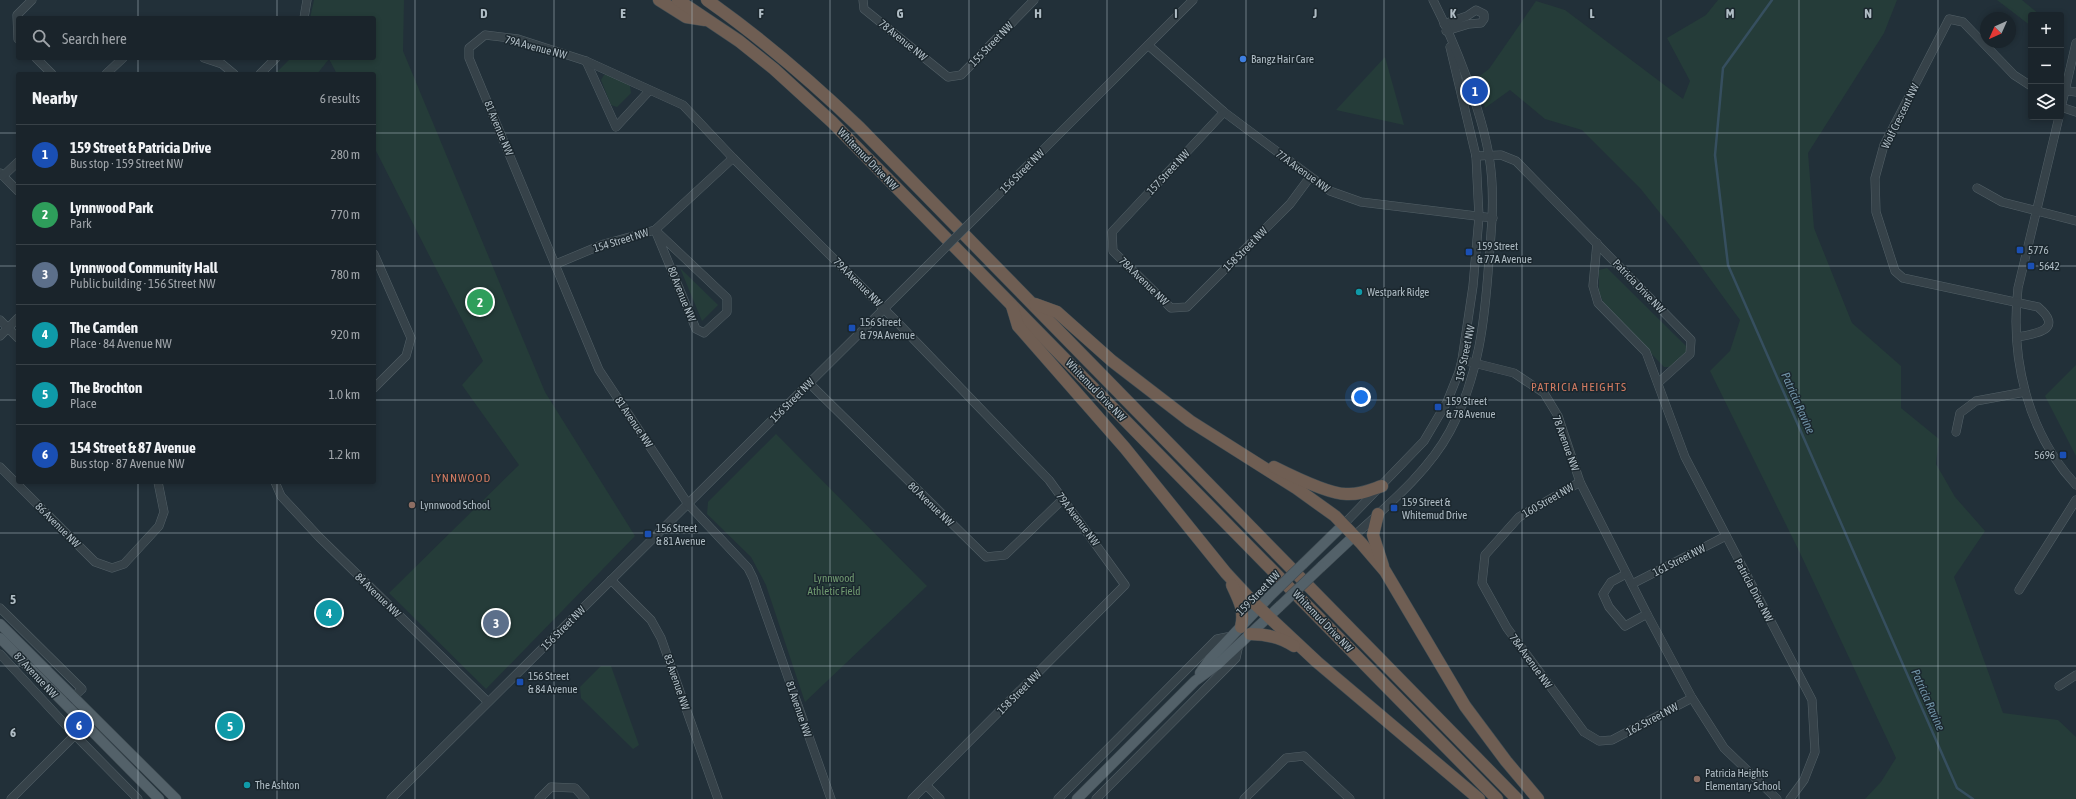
<!DOCTYPE html>
<meta charset="utf-8">
<style>
body{margin:0;font-family:"Asap Condensed",sans-serif;background:#273037;color:#f1f3f6}
.controls{position:absolute;right:12px;top:12px;display:grid;overflow:hidden;border-radius:4px;box-shadow:0 2px 6px #0003}
.controls button{width:36px;height:36px;display:grid;place-items:center;padding:0;border:0;border-bottom:1px solid #384147;background:#1a242b;color:#f1f3f6;font:20px sans-serif}
.compass{position:absolute;left:1980px;top:12px;width:36px;height:36px;border-radius:50%;background:#1a242b;box-shadow:0 2px 6px #0003;rotate:225deg}
.you{position:absolute;left:1361px;top:397px;width:14px;height:14px;margin:-10px;border:3px solid #fff;border-radius:50%;background:#1a73e8;box-shadow:0 0 0 6px #1a73e833}
.badge{display:grid;place-items:center;width:26px;height:26px;border-radius:50%;background:#87c7f4;color:#fff;font-size:13px;font-weight:700}
.pin{position:absolute;translate:-50% -50%;border:2px solid #fff;box-shadow:0 1px 4px #0006}
.list{margin:0;padding:0;list-style:none}
h2{display:flex;justify-content:space-between;align-items:center;height:52px;margin:0;padding:0 16px;font-size:17px}
h2 small{font-size:13px;font-weight:400;color:#9fa4a9}
.list li{display:grid;grid-template-columns:26px 1fr auto;gap:12px;align-items:center;box-sizing:border-box;height:60px;padding:0 16px;border-top:1px solid #384147}
.list b{display:block;font-size:15px;white-space:nowrap}
.list p{margin:0;font-size:13px;white-space:nowrap;color:#9fa4a9}
.list em{font-size:13px;font-style:normal;color:#9fa4a9}
.icon{flex:none;width:22px;height:22px;fill:none;stroke:currentColor;stroke-width:2;stroke-linecap:round;stroke-linejoin:round}
.map{position:relative;flex:none;width:2076px;height:799px;overflow:hidden}
.search{position:absolute;background:#1a242b;box-shadow:0 2px 6px #0003;left:16px;top:16px;width:360px;height:44px;display:flex;align-items:center;gap:10px;box-sizing:border-box;padding:0 14px;border-radius:4px;color:#9fa4a9;font-size:15px}
.panel{position:absolute;background:#1a242b;box-shadow:0 2px 6px #0003;left:16px;top:72px;width:360px;height:412px;border-radius:4px}
.map>svg:first-child{display:block}
</style>
<div class="map">
<svg width="2076" height="799" viewBox="0 0 2076 799">
<rect width="100%" height="100%" fill="#223039"/>
<g fill="#253c39">
<path d="M314 0H404L403 51 545 392 635 536 486 689 389 593 519 465 462 385 483 361 374 147V74H337L329 59 317 74H275L291 58H374V18H310Z"/>
<path d="M1718 0H1897L1884 33 1808 153 1814 228 1852 323 1901 366V408L1939 439 1936 464 1955 497 1985 531 1954 577 2003 713 2058 720 2076 737V799H1865L1881 782 1896 758 1801 555 1710 371 1730 351 1740 320 1684 243 1640 188 1582 130 1545 119 1510 90 1485 108 1477 78 1489 69 1536 1 1565 10 1683 99 1690 81 1667 38 1706 15Z"/>
<path d="M1997 0H2022L2040 15H2031V26Z"/>
<path d="M1385 57 1404 125 1336 110Z"/>
<path d="M608 74 630 86 631 93 617 107 611 105 601 80 604 75Z"/>
<path d="M680 268 718 305 702 321Z"/>
<path d="M1607 268 1687 347 1686 354 1670 367H1664L1604 304 1599 292V270Z"/>
<path d="M2076 365V456L2045 396Z"/>
<path d="M776 434 927 586 805 702 766 585 751 557 707 514 708 502Z"/>
<path d="M601 666H611L639 745 633 749 581 698 580 687Z"/>
</g>
<g fill="none" stroke-linecap="round" stroke-linejoin="round">
<path stroke="#364f5f" stroke-width="2.5" d="M1772 0 1723 68 1715 155 1728 265 1957 788 1973 799"/>
<defs>
<g id="minor">
<path d="M863 0 864 9 948 77 961 75 1034 0"/>
<path d="M304 18 307 0"/>
<path d="M1444 24 1467 16 1476 10 1484 14V19L1481 23 1469 24 1446 31"/>
<path d="M18 39 17 15 32 0"/>
<path d="M1148 45 1224 112 1330 191 1361 202 1493 218"/>
<path d="M36 58 52 74"/>
<path d="M204 58 222 64 234 74"/>
<path d="M586 61 616 127 649 91"/>
<path d="M106 74 123 58"/>
<path d="M260 74 276 58"/>
<path d="M2061 90 2076 92"/>
<path d="M2061 107 2076 112"/>
<path d="M2061 108 2076 43"/>
<path d="M1224 112 1112 232 1113 251 1171 308 1187 307 1290 204 1310 177"/>
<path d="M2059 117 2018 288C2010 358 2027 432 2076 485"/>
<path d="M1476 156 1501 155 1516 161 1691 340 1690 354 1658 383"/>
<path d="M0 173 18 191"/>
<path d="M3 176 18 162"/>
<path d="M1977 188 2002 202 2076 221"/>
<path d="M990 203 1193 0"/>
<path d="M655 230 727 298V312L704 333 696 329Z"/>
<path d="M1597 243 1593 286 1598 303 1646 352 1685 457 1812 700 1815 752 1804 780 1790 799"/>
<path d="M374 254 411 338 406 356 374 388"/>
<path d="M556 264 604 244 655 230 733 158"/>
<path d="M0 320 18 338"/>
<path d="M0 336 18 318"/>
<path d="M2017 337C2035 334 2065 330 2038 307L1903 278 1895 271 1876 212 1875 178 1884 145 1949 19 1963 22 2014 75 2031 86"/>
<path d="M1462 360 1514 373 1544 393 1558 416 1580 482 1647 614 1692 698 1724 748 1777 799"/>
<path d="M809 383 986 557 1005 555 1062 500"/>
<path d="M1956 432 1960 413 1976 401 2025 392"/>
<path d="M0 467 95 562 112 568 124 564 159 526 164 512 158 482"/>
<path d="M275 482 281 496 319 537 488 702"/>
<path d="M1580 482 1519 517 1485 555 1482 583 1507 628 1584 732 1599 741 1612 740 1692 698"/>
<path d="M1343 525 1424 441 1447 402 1459 372 1462 360 1473 286 1479 217 1476 156 1450 47"/>
<path d="M1354 536C1388 505 1428 472 1450 431 1479 377 1485 319 1489 259 1492 224 1495 191 1489 156 1481 109 1455 43 1433 0"/>
<path d="M1626 574 1611 582 1603 594 1609 607 1625 626 1647 614"/>
<path d="M611 580 651 620 661 638 718 799"/>
<path d="M1632 584 1726 536"/>
<path d="M2019 590 2076 500"/>
<path d="M0 608 82 689 69 701"/>
<path d="M0 654 75 735 138 799"/>
<path d="M2059 686 2076 675"/>
<path d="M926 785 940 799"/>
<path d="M11 799 75 735"/>
<path d="M391 799 927 266"/>
<path d="M539 799 551 787 575 788 585 799"/>
<path d="M831 799 753 578 748 568 688 504 599 370 469 58V48L485 35 518 39 586 61 683 105 733 158 898 323 1049 480 1125 585 912 799"/>
<path d="M1058 799 1217 639 1232 636"/>
<path d="M1096 799 1236 658 1239 644"/>
<path d="M1244 799 1286 758 1304 756 1350 799"/>
</g>
<g id="major">
<path d="M1303 564 1343 525"/>
<path d="M1321 567 1354 536"/>
<path d="M0 624 176 799"/>
<path d="M0 638 159 799"/>
<path d="M1200 673 1210 659 1270 596"/>
<path d="M1077 799 1195 681 1217 665 1280 606"/>
</g>
<g id="highway">
<path d="M659 0 686 17 705 20"/>
<path d="M678 0 739 41 774 69 832 122 1497 799"/>
<path d="M707 0C761 38 811 81 859 127L1517 799"/>
<path d="M1035 304 1057 312 1112 361 1190 421 1296 488 1335 516 1361 543 1385 571 1465 706 1506 761 1538 799"/>
<path d="M1012 306 1018 326 1125 448 1226 573 1253 602 1317 662 1479 799"/>
<path d="M1274 467C1290 475 1329 494 1346 494 1359 495 1370 490 1382 486"/>
<path d="M1378 514 1373 535 1383 566"/>
<path d="M1232 585C1239 600 1245 610 1241 627"/>
<path d="M1250 634C1266 634 1282 638 1294 646"/>
</g>
</defs>
<use href="#minor" stroke="#536067" stroke-width="9"/>
<use href="#major" stroke="#3f4b52" stroke-width="11"/>
<use href="#highway" stroke="#404d54" stroke-width="13"/>
<use href="#minor" stroke="#364249" stroke-width="8"/>
<use href="#major" stroke="#536169" stroke-width="10"/>
<use href="#highway" stroke="#6f5e53" stroke-width="12"/>
<defs>
<path id="minor-bridge" d="M927 266 990 203"/>
<g id="major-bridge">
<path d="M1270 596 1303 564"/>
<path d="M1280 606 1321 567"/>
</g>
</defs>
<use href="#minor-bridge" stroke="#536067" stroke-width="9" stroke-linecap="butt"/>
<use href="#major-bridge" stroke="#3f4b52" stroke-width="11" stroke-linecap="butt"/>
<use href="#minor-bridge" stroke="#364249" stroke-width="8"/>
<use href="#major-bridge" stroke="#536169" stroke-width="10"/>
</g>
<path fill="none" stroke="#b0bdc5" stroke-width="1" stroke-opacity="0.55" d="M138 0V18M277 0V18M415 0V799M554 0V799M692 0V799M830 0V799M969 0V799M1107 0V799M1246 0V799M1384 0V799M1522 0V799M1661 0V799M1799 0V799M1938 0V799M138 58V74M277 58V74M0 133H18M374 133H2076M0 266H18M374 266H2076M0 400H18M374 400H2076M138 482V799M277 482V799M0 533H2076M0 666H2076"/>
<circle fill="#3f7fe0" stroke="#1b272e" stroke-width="1.5" cx="1243" cy="59" r="4"/>
<g fill="#1a4fb4" stroke="#1b272e" stroke-width="1.5">
<rect x="2016" y="246" width="8" height="8" rx="2"/>
<rect x="1465" y="248" width="8" height="8" rx="2"/>
<rect x="2027" y="262" width="8" height="8" rx="2"/>
<rect x="848" y="324" width="8" height="8" rx="2"/>
<rect x="1434" y="403" width="8" height="8" rx="2"/>
<rect x="2059" y="451" width="8" height="8" rx="2"/>
<rect x="1390" y="504" width="8" height="8" rx="2"/>
<rect x="644" y="530" width="8" height="8" rx="2"/>
<rect x="516" y="678" width="8" height="8" rx="2"/>
</g>
<g fill="#0f9aa8" stroke="#1b272e" stroke-width="1.5">
<circle cx="1359" cy="292" r="4"/>
<circle cx="247" cy="785" r="4"/>
</g>
<g fill="#8d6e63" stroke="#1b272e" stroke-width="1.5">
<circle cx="412" cy="505" r="4"/>
<circle cx="1697" cy="779" r="4"/>
</g>
<g text-anchor="middle" stroke-width="3" stroke-linejoin="round" paint-order="stroke">
<g font-size="11" fill="#b0bdc5" stroke="#1b272e">
<text transform="translate(903 40) rotate(39)" y="4">78 Avenue NW</text>
<text transform="translate(991 44) rotate(-46)" y="4">155 Street NW</text>
<text transform="translate(536 47) rotate(15)" y="4">79A Avenue NW</text>
<text transform="translate(1900 116) rotate(-64)" y="4">Wolf Crescent NW</text>
<text transform="translate(499 128) rotate(67)" y="4">81 Avenue NW</text>
<text transform="translate(868 159) rotate(46)" y="4">Whitemud Drive NW</text>
<text transform="translate(1022 171) rotate(-45)" y="4">156 Street NW</text>
<text transform="translate(1303 171) rotate(36)" y="4">77A Avenue NW</text>
<text transform="translate(1168 172) rotate(-47)" y="4">157 Street NW</text>
<text transform="translate(621 240) rotate(-17)" y="4">154 Street NW</text>
<text transform="translate(1245 249) rotate(-45)" y="4">158 Street NW</text>
<text transform="translate(1144 281) rotate(44)" y="4">78A Avenue NW</text>
<text transform="translate(858 282) rotate(45)" y="4">79A Avenue NW</text>
<text transform="translate(1639 286) rotate(46)" y="4">Patricia Drive NW</text>
<text transform="translate(682 294) rotate(68)" y="4">80 Avenue NW</text>
<text transform="translate(1465 353) rotate(-78)" y="4">159 Street NW</text>
<text transform="translate(1096 390) rotate(46)" y="4">Whitemud Drive NW</text>
<text transform="translate(792 400) rotate(-45)" y="4">156 Street NW</text>
<text transform="translate(634 422) rotate(56)" y="4">81 Avenue NW</text>
<text transform="translate(1566 443) rotate(70)" y="4">78 Avenue NW</text>
<text transform="translate(1548 500) rotate(-30)" y="4">160 Street NW</text>
<text transform="translate(931 504) rotate(44)" y="4">80 Avenue NW</text>
<text transform="translate(1078 519) rotate(53)" y="4">79A Avenue NW</text>
<text transform="translate(58 525) rotate(45)" y="4">86 Avenue NW</text>
<text transform="translate(1679 560) rotate(-27)" y="4">161 Street NW</text>
<text transform="translate(1754 590) rotate(62)" y="4">Patricia Drive NW</text>
<text transform="translate(1258 593) rotate(-46)" y="4">159 Street NW</text>
<text transform="translate(378 595) rotate(44)" y="4">84 Avenue NW</text>
<text transform="translate(1323 621) rotate(46)" y="4">Whitemud Drive NW</text>
<text transform="translate(563 628) rotate(-45)" y="4">156 Street NW</text>
<text transform="translate(1531 661) rotate(54)" y="4">78A Avenue NW</text>
<text transform="translate(36 675) rotate(47)" y="4">87 Avenue NW</text>
<text transform="translate(677 682) rotate(71)" y="4">83 Avenue NW</text>
<text transform="translate(1019 692) rotate(-45)" y="4">158 Street NW</text>
<text transform="translate(799 709) rotate(71)" y="4">81 Avenue NW</text>
<text transform="translate(1652 719) rotate(-28)" y="4">162 Street NW</text>
</g>
<g font-size="11" fill="#b0bdc5" stroke="#1b272e" text-anchor="start">
<text x="1251" y="63">Bangz Hair Care</text>
<text x="1477" y="250">159 Street<tspan x="1477" dy="13">&amp; 77A Avenue</tspan></text>
<text x="2028" y="254">5776</text>
<text x="2039" y="270">5642</text>
<text x="1367" y="296">Westpark Ridge</text>
<text x="860" y="326">156 Street<tspan x="860" dy="13">&amp; 79A Avenue</tspan></text>
<text x="1446" y="405">159 Street<tspan x="1446" dy="13">&amp; 78 Avenue</tspan></text>
<text x="2055" y="459" text-anchor="end">5696</text>
<text x="1402" y="506">159 Street &amp;<tspan x="1402" dy="13">Whitemud Drive</tspan></text>
<text x="420" y="509">Lynnwood School</text>
<text x="656" y="532">156 Street<tspan x="656" dy="13">&amp; 81 Avenue</tspan></text>
<text x="528" y="680">156 Street<tspan x="528" dy="13">&amp; 84 Avenue</tspan></text>
<text x="1705" y="777">Patricia Heights<tspan x="1705" dy="13">Elementary School</tspan></text>
<text x="255" y="789">The Ashton</text>
</g>
<g font-size="11" fill="#709a70" stroke="#1b272e">
<text x="834" y="582">Lynnwood<tspan x="834" dy="13">Athletic Field</tspan></text>
</g>
<g font-size="12" letter-spacing="1" fill="#d07a61" stroke="#1b272e">
<text x="1579" y="391">PATRICIA HEIGHTS</text>
<text x="461" y="482">LYNNWOOD</text>
</g>
<g font-size="12" font-style="italic" fill="#7194a8" stroke="#1b272e">
<text transform="translate(1798 403) rotate(66)" y="4">Patricia Ravine</text>
<text transform="translate(1928 700) rotate(66)" y="4">Patricia Ravine</text>
</g>
</g>
<g font-size="13" text-anchor="middle" font-weight="bold" fill="#b0bdc5" stroke="#1b272e" stroke-width="3" stroke-linejoin="round" paint-order="stroke">
<text x="484" y="18">D</text>
<text x="623" y="18">E</text>
<text x="761" y="18">F</text>
<text x="900" y="18">G</text>
<text x="1038" y="18">H</text>
<text x="1176" y="18">I</text>
<text x="1315" y="18">J</text>
<text x="1453" y="18">K</text>
<text x="1592" y="18">L</text>
<text x="1730" y="18">M</text>
<text x="1868" y="18">N</text>
<text x="13" y="604">5</text>
<text x="13" y="737">6</text>
</g>
</svg>
<div class="controls">
<button>+</button>
<button>−</button>
<button><svg class="icon" aria-label="layers" viewBox="0 0 24 24"><path d="M12 4l9 5-9 5-9-5zM3 14l9 5 9-5"/></svg></button>
</div>
<svg class="compass" viewBox="-18 -18 36 36"><path d="M0-13l5 13h-10z" fill="#e53935"/><path d="M0 13l5-13h-10z" fill="#9fa4a9"/></svg>
<div class="you"></div>
<div class="pin badge" style="left:1475px;top:91px;background:#1a4fb4">1</div>
<div class="pin badge" style="left:480px;top:302px;background:#2e9e5b">2</div>
<div class="pin badge" style="left:496px;top:623px;background:#5c6f8a">3</div>
<div class="pin badge" style="left:329px;top:613px;background:#0f9aa8">4</div>
<div class="pin badge" style="left:230px;top:726px;background:#0f9aa8">5</div>
<div class="pin badge" style="left:79px;top:725px;background:#1a4fb4">6</div>
<div class="search"><svg class="icon" aria-label="search" viewBox="0 0 24 24"><circle cx="10" cy="10" r="6"/><path d="M15 15l6 6"/></svg>Search here</div>
<section class="panel">
<h2>Nearby<small>6 results</small></h2>
<ul class="list">
<li><span class="badge" style="background:#1a4fb4">1</span><div><b>159 Street &amp; Patricia Drive</b><p>Bus stop · 159 Street NW</p></div><em>280 m</em></li>
<li><span class="badge" style="background:#2e9e5b">2</span><div><b>Lynnwood Park</b><p>Park</p></div><em>770 m</em></li>
<li><span class="badge" style="background:#5c6f8a">3</span><div><b>Lynnwood Community Hall</b><p>Public building · 156 Street NW</p></div><em>780 m</em></li>
<li><span class="badge" style="background:#0f9aa8">4</span><div><b>The Camden</b><p>Place · 84 Avenue NW</p></div><em>920 m</em></li>
<li><span class="badge" style="background:#0f9aa8">5</span><div><b>The Brochton</b><p>Place</p></div><em>1.0 km</em></li>
<li><span class="badge" style="background:#1a4fb4">6</span><div><b>154 Street &amp; 87 Avenue</b><p>Bus stop · 87 Avenue NW</p></div><em>1.2 km</em></li>
</ul>
</section>
</div>
